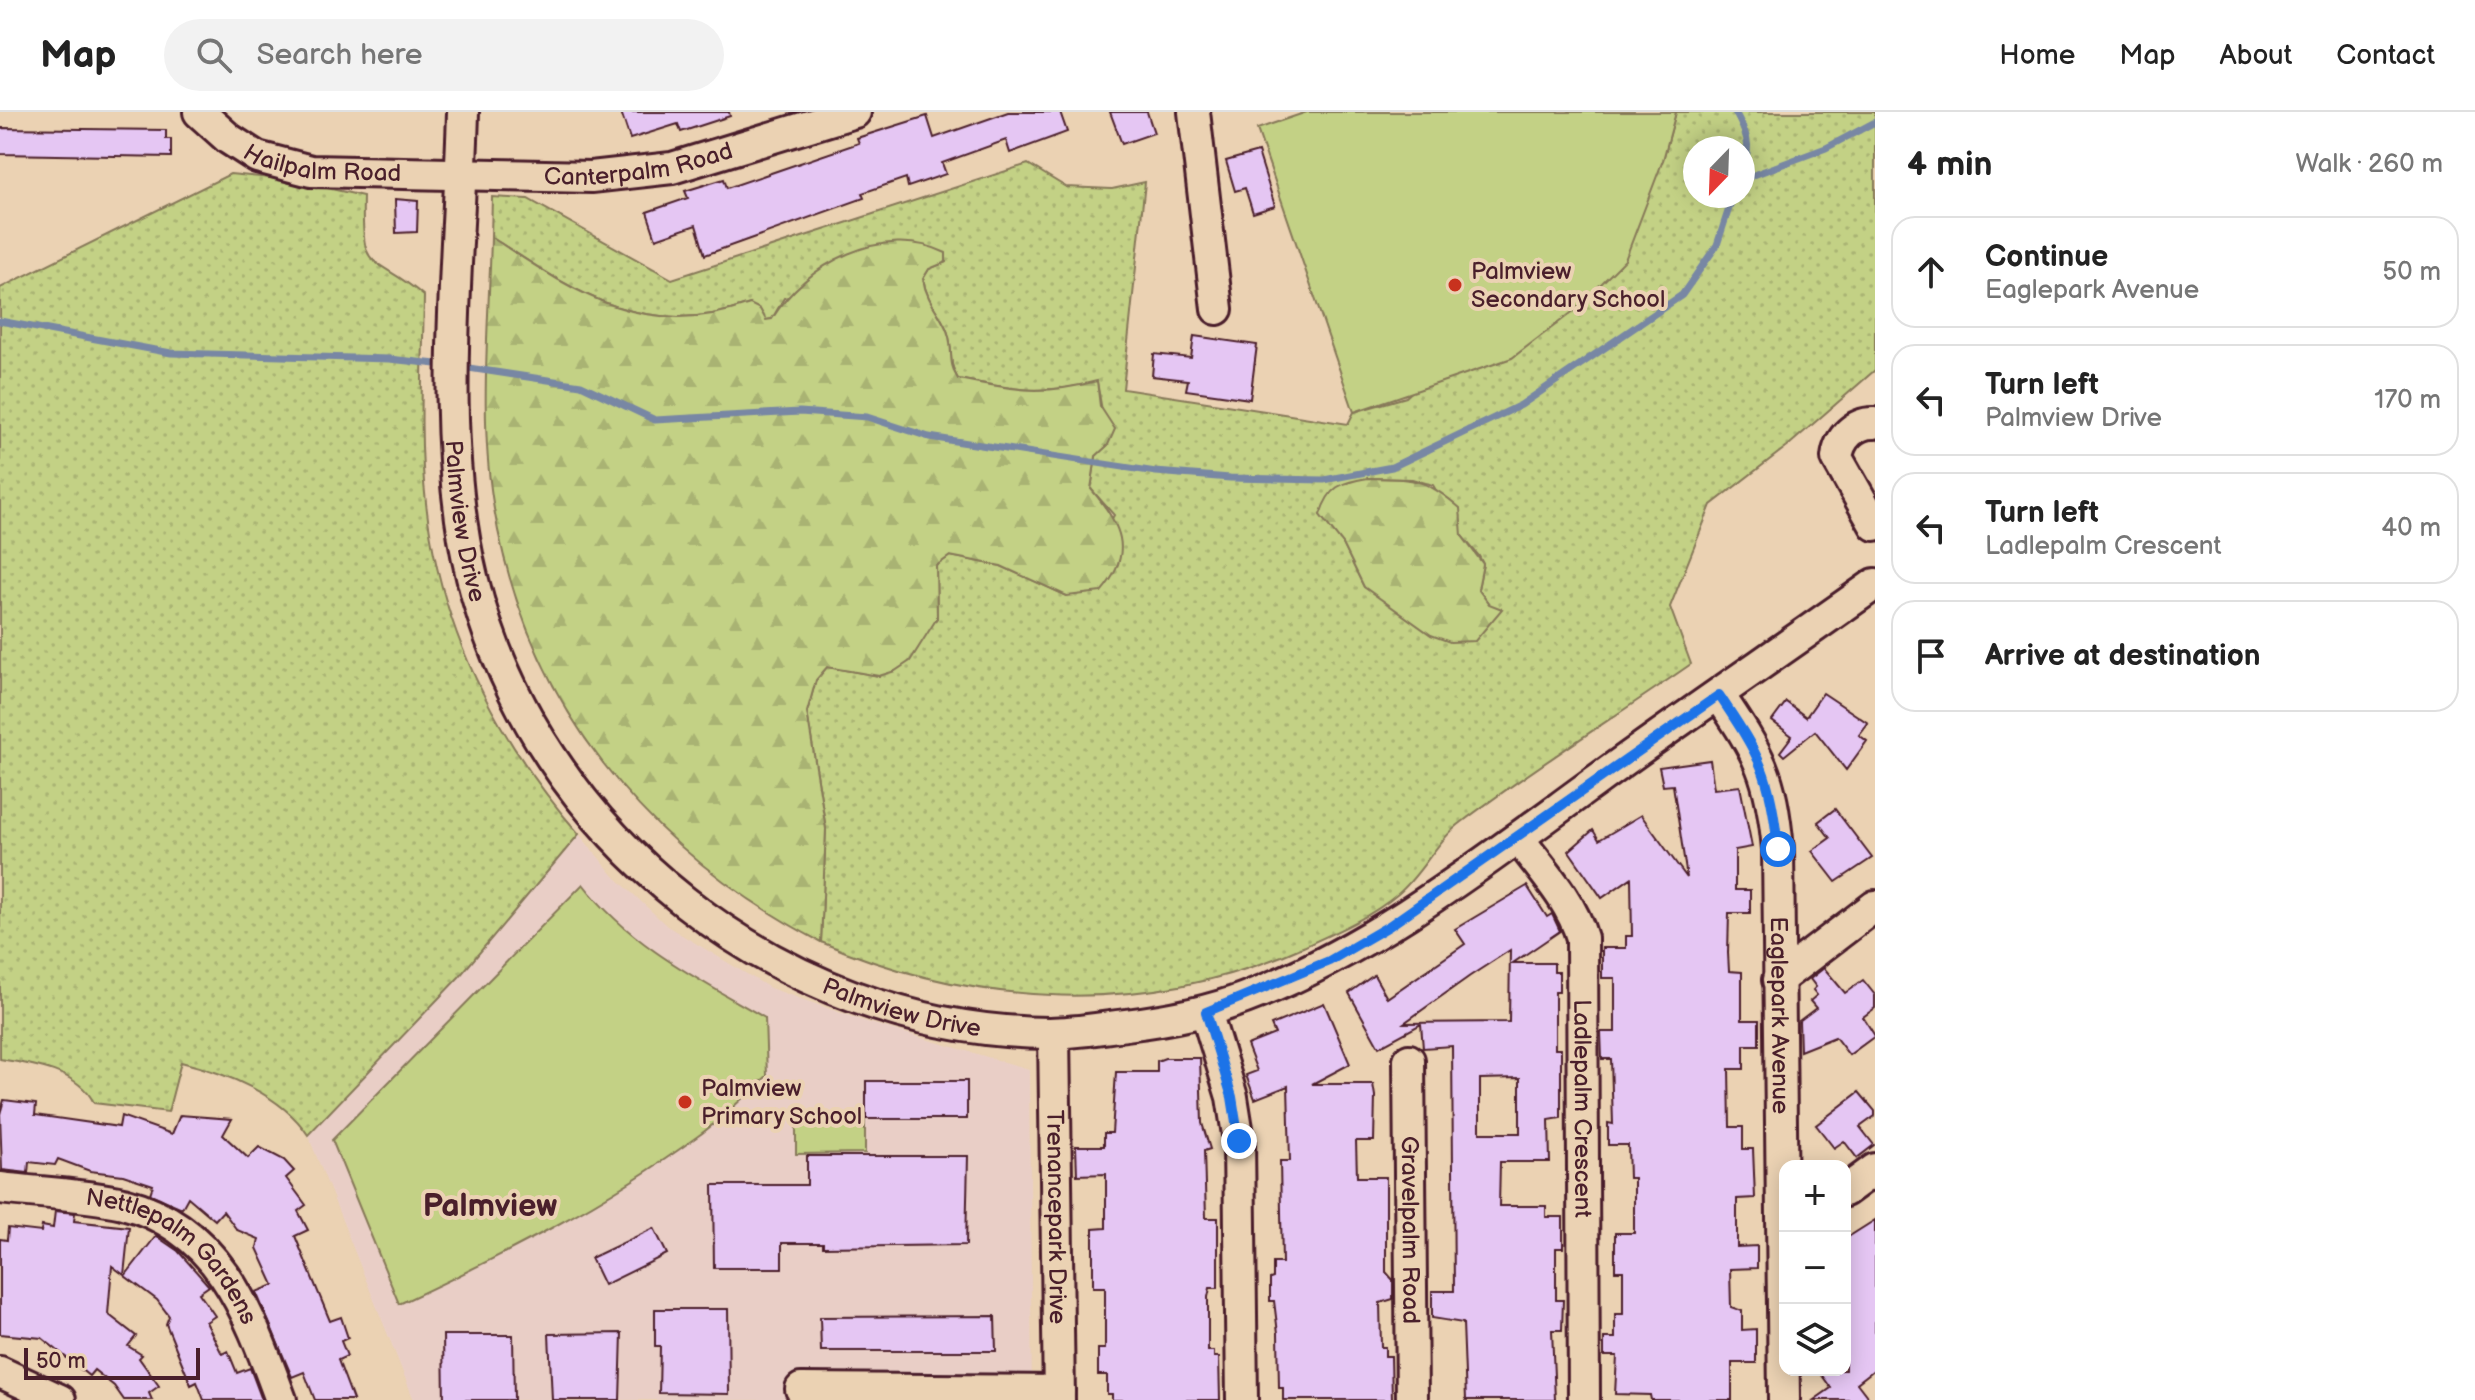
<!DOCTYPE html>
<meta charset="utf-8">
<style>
body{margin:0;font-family:"Balsamiq Sans",sans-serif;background:#f2f2f2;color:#222}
.controls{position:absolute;right:24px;bottom:24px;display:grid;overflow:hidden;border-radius:16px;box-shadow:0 4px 20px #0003}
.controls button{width:72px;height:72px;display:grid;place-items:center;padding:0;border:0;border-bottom:2px solid #e0e0e0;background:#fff;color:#222;font:40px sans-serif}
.compass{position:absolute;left:1683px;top:24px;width:72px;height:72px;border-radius:50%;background:#fff;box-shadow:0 4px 20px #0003;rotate:203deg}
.scale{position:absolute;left:24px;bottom:20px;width:176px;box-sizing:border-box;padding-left:8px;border:4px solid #4a1f2b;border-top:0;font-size:22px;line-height:28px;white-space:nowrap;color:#4a1f2b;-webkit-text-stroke:6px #ebd2b3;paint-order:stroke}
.stop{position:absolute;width:24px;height:24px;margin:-18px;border:6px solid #1a73e8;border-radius:50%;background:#fff}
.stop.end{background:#1a73e8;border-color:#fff;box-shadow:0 2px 8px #0008}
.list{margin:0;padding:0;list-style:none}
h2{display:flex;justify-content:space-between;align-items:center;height:104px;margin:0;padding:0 32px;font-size:34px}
h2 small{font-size:26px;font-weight:400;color:#767676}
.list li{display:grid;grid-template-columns:52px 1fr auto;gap:24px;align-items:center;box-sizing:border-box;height:112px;margin:0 16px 16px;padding:0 16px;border:2px solid #e0e0e0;border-radius:24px}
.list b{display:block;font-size:30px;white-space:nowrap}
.list p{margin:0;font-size:26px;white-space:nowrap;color:#767676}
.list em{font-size:26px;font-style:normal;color:#767676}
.icon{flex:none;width:44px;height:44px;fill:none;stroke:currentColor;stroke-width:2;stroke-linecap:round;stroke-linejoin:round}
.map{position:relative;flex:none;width:1875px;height:1288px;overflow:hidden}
header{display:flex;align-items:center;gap:48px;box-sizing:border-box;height:112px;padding:0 40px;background:#fff;border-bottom:2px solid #e0e0e0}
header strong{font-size:38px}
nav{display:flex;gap:44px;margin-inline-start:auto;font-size:28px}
.search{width:560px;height:72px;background:#f2f2f2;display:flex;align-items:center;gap:20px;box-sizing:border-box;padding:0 28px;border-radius:44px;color:#767676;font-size:30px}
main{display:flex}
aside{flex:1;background:#fff}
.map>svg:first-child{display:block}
</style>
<header>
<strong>Map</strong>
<div class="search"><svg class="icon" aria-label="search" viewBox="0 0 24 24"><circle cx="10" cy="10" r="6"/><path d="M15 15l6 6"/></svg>Search here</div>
<nav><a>Home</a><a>Map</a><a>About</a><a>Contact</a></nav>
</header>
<main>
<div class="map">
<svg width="1875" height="1288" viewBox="0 0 1875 1288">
<defs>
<pattern id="grass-dots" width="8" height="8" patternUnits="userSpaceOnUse" patternTransform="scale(2)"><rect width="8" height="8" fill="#c3d185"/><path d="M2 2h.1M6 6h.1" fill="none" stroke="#a9b373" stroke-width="1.8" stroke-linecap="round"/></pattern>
<pattern id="forest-firs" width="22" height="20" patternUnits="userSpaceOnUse" patternTransform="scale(2)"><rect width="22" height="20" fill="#c3d185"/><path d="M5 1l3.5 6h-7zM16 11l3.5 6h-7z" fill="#a9b373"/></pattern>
</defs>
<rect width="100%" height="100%" fill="#ebd2b3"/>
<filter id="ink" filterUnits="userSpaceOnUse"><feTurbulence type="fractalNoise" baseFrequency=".0125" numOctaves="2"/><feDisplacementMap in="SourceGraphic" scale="16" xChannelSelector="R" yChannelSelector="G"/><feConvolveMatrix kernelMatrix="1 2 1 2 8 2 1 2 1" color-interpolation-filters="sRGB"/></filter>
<g filter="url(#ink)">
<path fill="#e9cec6" d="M579 722 614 764 667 814 770 876 867 910 1029 957 1032 1288H414L308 1023 459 865Z"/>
<g fill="url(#grass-dots)" stroke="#867858" stroke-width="2" fill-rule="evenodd">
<path d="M1676 0H1875V258L1790 332 1711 393 1670 495 1691 552C1615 605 1536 654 1462 710 1436 729 1422 762 1398 782 1371 805 1334 821 1303 835 1147 905 976 896 821 830L826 717 807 600 816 568 827 555 879 564 937 506 936 454 950 444 1001 454 1067 484 1114 403 1091 377 1096 344 1108 333 1097 270C1040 284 1014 277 958 267 948 251 953 242 949 225 945 205 927 193 923 167L929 157 946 150 784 186 772 207 766 208 750 192C644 229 577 181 491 125L492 85 528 87 672 167 1028 52 1066 75 1112 77 1145 70 1123 277 1348 312 1354 300 1406 285 1663 48ZM1695 36H1743V84H1695ZM1368 366 1412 367 1433 373 1462 424 1479 444 1483 452 1478 477 1489 492 1364 475 1343 432 1320 403Z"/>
<path d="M230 62 291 68 363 84C361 166 370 138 424 184 423 253 418 323 426 391 440 517 496 627 579 722L459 865 308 1023C282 983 226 961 181 950L168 1000 94 991C79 959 32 952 0 947V176Z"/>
</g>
<g fill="url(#forest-firs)" stroke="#867858" stroke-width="2">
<path d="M491 125C576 181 644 229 750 192L760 197 766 208 772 207C805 152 884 110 946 141V150L929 157 923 167C927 193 945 205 949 225 953 242 948 251 958 267 1014 278 1041 284 1097 269L1100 294 1115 317 1108 333 1096 344 1091 377C1120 411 1136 440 1101 480L1067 484 1001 454 950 444 936 454 937 506 910 549 895 559 879 564 827 555 816 568 807 600 826 717 821 830C645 738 525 591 493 391 479 304 489 212 491 125Z"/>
<path d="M1368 366C1414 367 1424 365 1460 396L1462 424 1483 452 1478 477 1489 492 1502 497 1475 529 1450 530 1431 523 1364 475 1343 432 1320 403C1329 374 1340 371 1368 366Z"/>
</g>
<g fill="#c3d185" stroke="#867858" stroke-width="2">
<path d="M1307 0H1676L1663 48 1625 148 1575 198 1512 246 1354 300 1257 17Z"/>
<path d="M583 772C631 834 698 867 765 906L767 964C744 984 722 1007 698 1024 605 1092 502 1144 399 1192L332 1028Z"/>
<path d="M865 1008V1041L796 1042V1009Z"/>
</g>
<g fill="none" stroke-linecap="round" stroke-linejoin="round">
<g stroke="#7887a4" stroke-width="7">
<path d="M1735 0C1745 18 1753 34 1743 53"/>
<path d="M1743 67 1826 36 1875 10"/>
<path d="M0 209 171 241 389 247 446 253"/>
<path d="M462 255 581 273 655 308 800 300 867 305 929 325 1156 360 1230 366 1324 368 1392 355 1521 293 1682 183 1717 133 1733 84"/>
</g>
</g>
<g fill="#e5c6f3" stroke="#4a1f2b" stroke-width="2" fill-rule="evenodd">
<path d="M621 0H729L730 4 681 20 678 12 630 27Z"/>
<path d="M1008 0H1060L1067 20 1010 41 1006 28 942 51 946 62 908 75 906 66 862 81 864 86 705 143 696 113 656 127 647 100 688 86 685 79 724 67 727 76 859 31 857 26 927 4 934 26Z"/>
<path d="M1110 0H1147L1154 21 1122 32Z"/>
<path d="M0 16 166 18V27H171V45L0 42Z"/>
<path d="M1258 40 1275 94 1253 101 1245 76 1235 79 1226 49Z"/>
<path d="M395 87 418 89 417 120 396 121Z"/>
<path d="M1194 224 1257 233 1250 287 1186 278 1188 268 1152 264 1154 242 1191 246Z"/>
<path d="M1823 581 1868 611 1859 623 1867 629 1846 658 1815 619 1784 644 1780 640 1792 624 1772 609 1786 590 1806 605Z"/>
<path d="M1710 648 1714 677 1740 674 1752 735 1735 738V778H1750V801H1729L1728 841 1729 859 1742 860V908H1759V933H1744V957H1729L1730 1015H1743V1037H1753L1755 1086 1737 1087V1135L1757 1134V1156L1730 1157 1731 1195 1742 1199V1218L1756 1217V1251H1732V1288H1651L1650 1283 1615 1282 1617 1244H1604V1226H1615V1202H1623V1159H1615V1121H1634V1066H1629L1628 1033H1608V1011L1613 1012 1611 947H1602L1601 920H1615V866H1602V836H1626V824H1632L1631 766 1602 786 1569 739 1593 718 1599 728 1641 703 1687 766 1673 673 1663 674 1659 655Z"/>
<path d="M1835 697 1872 746 1836 770 1812 739 1830 726 1818 710Z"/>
<path d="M1527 774 1547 805 1552 802 1560 819 1513 851H1554V860H1559V880H1555V937H1561V1006L1549 1008 1550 1050H1500L1499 1094H1546V1105H1563V1136H1556V1188H1563L1562 1218H1552L1555 1288H1466L1463 1211 1432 1206V1179H1454L1452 934 1423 936 1421 912 1379 935 1349 881 1374 863 1387 886 1465 832 1455 817ZM1510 838 1509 910 1404 911 1470 864ZM1520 966V1021H1480V967Z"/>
<path d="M1824 856 1845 881 1863 868 1875 883V896L1863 905 1875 924 1849 943 1835 925 1800 939 1799 909 1816 896 1810 889 1817 883 1813 878 1816 875 1810 867Z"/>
<path d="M1324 891 1350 952 1312 972H1373L1375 984 1374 1029H1356L1357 1065H1386V1160L1393 1168V1187L1380 1191 1381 1235H1385V1244H1391L1392 1288H1283V1276H1279L1278 1221 1274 1189H1270V1167L1273 1166V1151H1282L1280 1049H1290L1288 974 1255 987 1246 963 1257 959 1247 933 1275 922 1271 913Z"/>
<path d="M1165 946H1200L1202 1011 1210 1037 1204 1039 1206 1106H1218V1176H1210L1208 1185V1239H1214V1245H1219L1220 1288H1112V1282H1107V1263H1098V1237H1105V1175H1093V1117L1106 1116V1062L1077 1063 1076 1034H1104V1021H1112L1116 960H1157V949Z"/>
<rect x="866" y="969" width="101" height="38"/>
<path d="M1859 980 1875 999V1004L1860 1015 1874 1033 1857 1046 1844 1029 1834 1036 1816 1013Z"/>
<path d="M4 988 36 992 35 1003 119 1015 121 1004 172 1022 180 1003 232 1007 223 1023 248 1046 259 1035 284 1048 294 1059 286 1066 306 1093 298 1099 308 1118 295 1124 330 1209 341 1205 348 1226 341 1229 347 1244 338 1248 353 1288H315L304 1260 292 1265 256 1180 274 1173 257 1136 259 1127 237 1118 223 1099 215 1108 188 1085 182 1096 150 1082 153 1073 123 1063 90 1059 58 1047 55 1053 29 1050 28 1061 2 1058 0 1002Z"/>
<path d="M807 1044H968L966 1133 823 1135V1131H782V1156H714L713 1073H807Z"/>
<path d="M55 1099 75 1101 74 1109 129 1115 124 1163 112 1154 108 1202 136 1224 128 1234 142 1243 139 1246 159 1274 149 1281 152 1288H124L114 1274 94 1258 89 1264 42 1226 0 1222V1127L7 1128 8 1116 41 1120 42 1114 53 1116Z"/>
<path d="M1875 1108V1257L1857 1271 1870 1288H1814L1831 1276 1818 1258H1845V1127Z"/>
<path d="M654 1116 667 1142 604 1173 591 1146Z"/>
<path d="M156 1124 178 1139 209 1174 199 1181 215 1204 206 1210 222 1242 228 1239 237 1261 250 1256 262 1288H204L197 1270 191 1273 166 1212 169 1204 157 1188 125 1164Z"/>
<path d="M655 1197H728L729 1282 659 1281 660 1234H655Z"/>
<path d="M995 1204 996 1239H821L820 1205Z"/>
<path d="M622 1221 620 1288H552L549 1222Z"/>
<path d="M443 1223H513L514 1288H444Z"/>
</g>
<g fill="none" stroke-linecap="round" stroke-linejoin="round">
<defs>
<g id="minor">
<path id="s1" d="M199 0 229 27 257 45 311 59 591 65 672 56 855 0"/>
<path id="s2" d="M463 0C459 147 437 323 472 465 535 724 783 919 1049 921 1074 921 1101 916 1126 913 1167 908 1206 901 1245 886 1373 837 1483 751 1593 671 1686 603 1781 539 1875 472"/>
<path d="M1194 0 1217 197"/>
<path d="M1875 311C1855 310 1839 326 1837 346L1875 413"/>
<path id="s3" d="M1719 583C1760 644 1771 662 1778 737L1784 1288"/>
<path id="s4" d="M1518 726C1541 757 1571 788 1582 826L1584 1288"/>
<path d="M1778 868 1875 794"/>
<path d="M1206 900 1232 985 1239 1029 1242 1288"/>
<path id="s5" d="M1054 921 1059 1288"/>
<path id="s6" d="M1409 948 1412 1288"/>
<path id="s7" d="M0 1076C40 1081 84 1082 123 1091 221 1116 250 1204 281 1288"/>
<path d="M1845 1079 1875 1057"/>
<path d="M0 1260 60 1288"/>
<path d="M801 1277 1059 1279"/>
</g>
</defs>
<use href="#minor" stroke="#4a1f2b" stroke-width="36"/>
<use href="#minor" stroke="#ebd2b3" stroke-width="30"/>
</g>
</g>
<g fill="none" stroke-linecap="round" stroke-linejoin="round" filter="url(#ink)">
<path stroke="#1a73e8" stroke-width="10" d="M1239 1029 1232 985 1206 900 1329 849 1389 814 1719 583C1760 644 1771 663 1778 737"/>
</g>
<g fill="#c8321e" stroke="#ebd2b3" stroke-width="3">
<circle cx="1455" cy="173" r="8"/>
<circle cx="685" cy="990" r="8"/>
</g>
<g text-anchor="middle" stroke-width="8" stroke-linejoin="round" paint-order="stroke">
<g font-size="24" fill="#4a1f2b" stroke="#ebd2b3">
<text dy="8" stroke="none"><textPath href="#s1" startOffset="140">Hailpalm Road</textPath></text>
<text dy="8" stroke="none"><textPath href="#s1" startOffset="458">Canterpalm Road</textPath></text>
<text dy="8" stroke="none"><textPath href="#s2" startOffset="410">Palmview Drive</textPath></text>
<text dy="8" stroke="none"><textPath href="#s2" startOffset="1106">Palmview Drive</textPath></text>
<text dy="8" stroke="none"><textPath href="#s3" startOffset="334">Eaglepark Avenue</textPath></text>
<text dy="8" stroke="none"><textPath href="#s4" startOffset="290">Ladlepalm Crescent</textPath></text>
<text dy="8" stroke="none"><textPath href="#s5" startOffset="184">Trenancepark Drive</textPath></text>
<text dy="8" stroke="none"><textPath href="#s6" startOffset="170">Gravelpalm Road</textPath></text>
<text dy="8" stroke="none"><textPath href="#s7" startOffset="196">Nettlepalm Gardens</textPath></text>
</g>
<g font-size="24" fill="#4a1f2b" stroke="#ebd2b3" text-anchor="start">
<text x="1471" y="167">Palmview<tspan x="1471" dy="28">Secondary School</tspan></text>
<text x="701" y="984">Palmview<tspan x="701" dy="28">Primary School</tspan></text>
</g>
<g font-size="32" font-weight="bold" fill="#4a1f2b" stroke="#ebd2b3">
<text x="490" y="1104">Palmview</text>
</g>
</g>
</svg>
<div class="controls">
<button>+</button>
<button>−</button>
<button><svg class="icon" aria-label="layers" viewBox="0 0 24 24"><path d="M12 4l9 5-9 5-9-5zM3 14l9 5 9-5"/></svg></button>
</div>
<svg class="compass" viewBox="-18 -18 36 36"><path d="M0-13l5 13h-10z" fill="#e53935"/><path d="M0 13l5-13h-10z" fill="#767676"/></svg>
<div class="scale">50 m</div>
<div class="stop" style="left:1778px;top:737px"></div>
<div class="stop end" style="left:1239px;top:1029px"></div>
</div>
<aside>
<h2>4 min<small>Walk · 260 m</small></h2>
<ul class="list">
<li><svg class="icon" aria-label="ahead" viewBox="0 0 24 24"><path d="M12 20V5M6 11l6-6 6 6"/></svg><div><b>Continue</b><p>Eaglepark Avenue</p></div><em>50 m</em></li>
<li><svg class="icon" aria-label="left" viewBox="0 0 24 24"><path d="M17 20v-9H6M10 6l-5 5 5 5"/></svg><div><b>Turn left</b><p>Palmview Drive</p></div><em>170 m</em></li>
<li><svg class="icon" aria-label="left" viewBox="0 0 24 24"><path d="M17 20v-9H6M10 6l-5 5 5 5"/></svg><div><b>Turn left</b><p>Ladlepalm Crescent</p></div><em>40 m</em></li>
<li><svg class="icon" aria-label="arrive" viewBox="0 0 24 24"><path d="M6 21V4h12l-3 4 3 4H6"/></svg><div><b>Arrive at destination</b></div></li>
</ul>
</aside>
</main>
